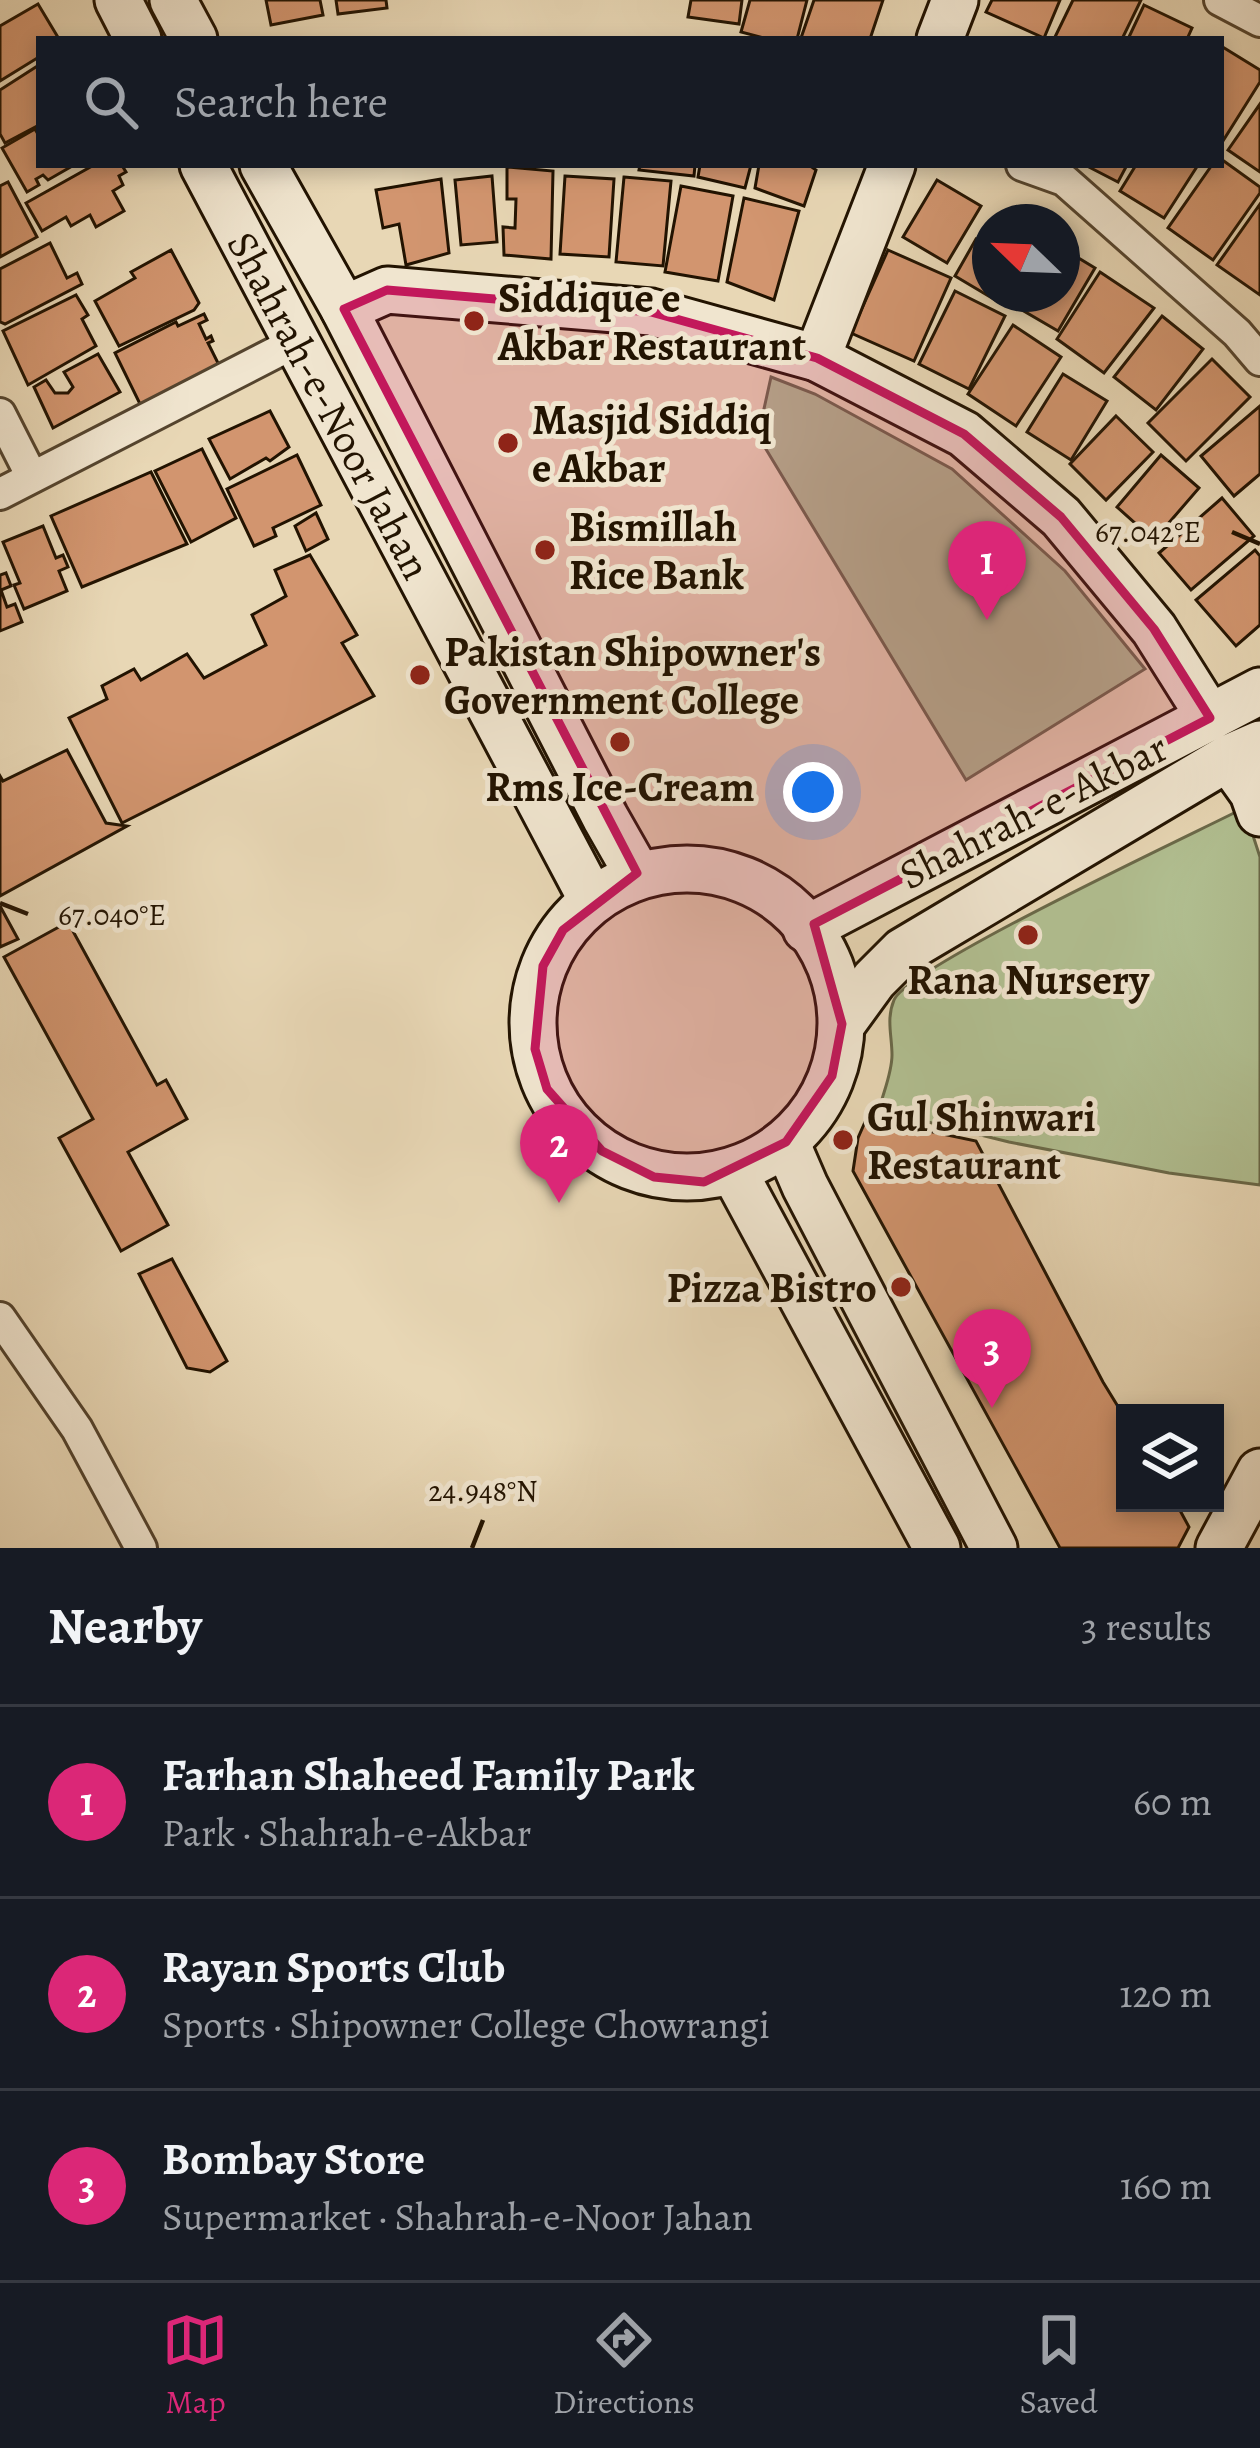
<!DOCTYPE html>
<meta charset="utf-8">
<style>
body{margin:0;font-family:Alegreya,serif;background:#20242c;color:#f1f3f6}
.controls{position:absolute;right:36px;bottom:36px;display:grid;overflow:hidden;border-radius:0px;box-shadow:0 6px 18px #0003}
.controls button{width:108px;height:108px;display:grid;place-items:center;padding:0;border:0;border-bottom:3px solid #363941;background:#171b24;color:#f1f3f6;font:60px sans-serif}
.compass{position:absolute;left:972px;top:204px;width:108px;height:108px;border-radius:50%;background:#171b24;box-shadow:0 6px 18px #0003;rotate:293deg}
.you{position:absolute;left:813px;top:792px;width:42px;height:42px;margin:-30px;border:9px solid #fff;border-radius:50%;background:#1a73e8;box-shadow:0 0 0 18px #1a73e833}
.badge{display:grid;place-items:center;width:78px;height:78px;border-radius:50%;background:#db2777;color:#fff;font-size:39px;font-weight:700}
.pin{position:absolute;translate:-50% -99px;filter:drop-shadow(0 3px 6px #0008)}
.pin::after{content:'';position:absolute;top:63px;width:42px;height:36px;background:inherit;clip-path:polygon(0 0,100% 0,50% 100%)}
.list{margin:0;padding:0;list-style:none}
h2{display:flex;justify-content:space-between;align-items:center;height:156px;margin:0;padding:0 48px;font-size:51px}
h2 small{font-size:39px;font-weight:400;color:#9ea1a6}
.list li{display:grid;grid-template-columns:78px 1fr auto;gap:36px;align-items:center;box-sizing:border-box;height:192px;padding:0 48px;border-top:3px solid #363941}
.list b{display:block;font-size:45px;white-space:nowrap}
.list p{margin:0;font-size:39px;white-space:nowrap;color:#9ea1a6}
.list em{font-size:39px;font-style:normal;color:#9ea1a6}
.icon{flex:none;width:66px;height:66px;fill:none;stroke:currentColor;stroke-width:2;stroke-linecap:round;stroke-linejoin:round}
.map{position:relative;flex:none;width:1260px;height:1548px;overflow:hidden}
.search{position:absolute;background:#171b24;box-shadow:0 6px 18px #0003;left:36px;right:36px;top:36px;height:132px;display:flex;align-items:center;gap:30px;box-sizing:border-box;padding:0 42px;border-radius:0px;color:#9ea1a6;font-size:45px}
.sheet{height:732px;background:#171b24}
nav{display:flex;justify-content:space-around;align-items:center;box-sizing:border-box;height:168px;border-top:3px solid #363941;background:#171b24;font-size:33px;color:#9ea1a6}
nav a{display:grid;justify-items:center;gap:6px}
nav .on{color:#db2777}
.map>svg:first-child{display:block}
</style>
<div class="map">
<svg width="1260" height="1548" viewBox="0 0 1260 1548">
<rect width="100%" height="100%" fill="#e8d7b5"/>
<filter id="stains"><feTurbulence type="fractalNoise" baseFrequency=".00167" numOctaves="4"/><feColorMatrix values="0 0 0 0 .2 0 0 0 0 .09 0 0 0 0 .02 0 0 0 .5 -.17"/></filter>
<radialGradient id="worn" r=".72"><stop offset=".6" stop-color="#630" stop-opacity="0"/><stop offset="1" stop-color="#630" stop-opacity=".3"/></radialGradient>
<g fill="#b1bf91" stroke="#6a6949" stroke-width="3">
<path d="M771 377 815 394 952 469 1065 571 1145 669 966 780 758 436Z"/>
<path d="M1244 808 1260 857V1185L1169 1173 1009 1142 879 1110C883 1093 892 1073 892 1055 892 1036 886 1019 894 1000 908 967 1193 834 1244 808Z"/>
</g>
<g fill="#d2956f" stroke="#221301" stroke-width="3">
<path d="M266 0H320L323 15 271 25Z"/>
<path d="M336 0H386L387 8 338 14Z"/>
<path d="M691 0H742L739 24 688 17Z"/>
<path d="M750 0H807L797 39H768L741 32Z"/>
<path d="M814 0H883L870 39H805L801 38Z"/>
<path d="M992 0H1060L1044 38 986 12Z"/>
<path d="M1073 0H1141L1122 39H1054Z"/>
<path d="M38 4 59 39H39V57L0 81V26Z"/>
<path d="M1144 5 1192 28 1187 39H1128Z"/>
<path d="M1221 46 1260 70V82L1221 144Z"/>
<path d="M39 65V125L5 143 0 134V90Z"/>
<path d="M1260 104V172L1228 150Z"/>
<path d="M35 129 39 136V165H74L48 180 43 175 36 179 39 185 27 192 2 148Z"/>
<path d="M1221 159 1260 187V193L1213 260 1168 228 1212 165H1221Z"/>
<path d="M94 165H127L123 167 126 172 119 176 123 185 113 191 124 211 96 227 90 215 71 226 66 217 42 231 26 203Z"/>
<path d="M640 165H695L694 176 639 170Z"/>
<path d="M700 165H751L745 188 698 177Z"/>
<path d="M759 165H809L816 170 804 206 755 188Z"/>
<path d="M1085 165H1127L1118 182Z"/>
<path d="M1136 165H1198L1164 218 1120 191Z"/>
<path d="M507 167 553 171 551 259 504 255 503 227 515 228 516 199H507Z"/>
<path d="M492 176 497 242 461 245 455 180Z"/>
<path d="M565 176 614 179 609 257 560 254Z"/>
<path d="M624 177 671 181 663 266 616 262Z"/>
<path d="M441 179 449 253 406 265 399 224 383 228 376 190Z"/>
<path d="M937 180 981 206 947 263 903 237Z"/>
<path d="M8 182 37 237 0 257V186Z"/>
<path d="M681 186 733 196 718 281 665 272Z"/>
<path d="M744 198 799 211 774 300 727 282Z"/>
<path d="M1260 204V295L1217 265Z"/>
<path d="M976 239 990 247V294H1008L1002 304 955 276Z"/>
<path d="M50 243 67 278 77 273 82 284 5 324 0 322V269Z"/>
<path d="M1062 248 1095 268 1058 331 1010 303 1015 294H1062Z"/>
<path d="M171 250 199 303 194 310 119 346 95 301 135 278 131 272Z"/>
<path d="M888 250 951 278 914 361 851 333Z"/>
<path d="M1100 272 1154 308 1104 373 1057 339Z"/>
<path d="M955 291 1005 316 969 389 919 364Z"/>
<path d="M76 295 88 315 82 319 96 346 28 385 3 331Z"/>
<path d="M204 314 207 320 199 324 206 339 211 336 213 341 208 343 220 367 141 406 115 353 176 322 178 326Z"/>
<path d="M1162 316 1203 349 1156 410 1114 377Z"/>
<path d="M1013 325 1061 357 1016 426 968 394Z"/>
<path d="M98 354 120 392 53 428 34 387 46 380 55 393H68L73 387 64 372Z"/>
<path d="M1212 359 1250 397 1186 461 1148 423Z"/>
<path d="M1063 374 1107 401 1071 460 1027 432Z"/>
<path d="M1260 406V474L1234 496 1201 456Z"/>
<path d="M270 411 289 447 270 461 266 458 230 479 209 439Z"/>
<path d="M1116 416 1153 452 1106 500 1070 464Z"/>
<path d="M202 449 236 518 191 542 155 471Z"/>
<path d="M297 455 321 505 273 528 276 536 254 546 227 489Z"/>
<path d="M1161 455 1199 488 1154 540 1117 507Z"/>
<path d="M151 472 187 544 82 587 51 516Z"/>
<path d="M1222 498 1254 536 1191 590 1159 553Z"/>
<path d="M316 513 328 539 306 551 295 526Z"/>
<path d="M43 526 56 558 63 555 68 567 59 571 67 591 24 609 14 585 20 583 3 542Z"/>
<path d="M1255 550 1260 556V625L1236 646 1196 600Z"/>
<path d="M310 555 357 635 342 643 374 696 122 823 69 718 107 699 102 686 134 669 141 680 187 654 204 678 266 645 252 615 286 596 275 570Z"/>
<path d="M6 573 11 586 1 590 7 607 15 604 22 622 0 631V575Z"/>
<path d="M67 750 106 823 127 826 0 896V776L3 781Z"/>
<path d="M0 906 18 939 0 947Z"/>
<path d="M68 922 157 1085 166 1080 187 1119 128 1152 168 1225 121 1251 59 1138 93 1119 4 957Z"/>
<path d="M871 1119 976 1141 1103 1382 1125 1418V1503H1176L1189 1527 1178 1548H1060L853 1171 858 1138 865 1122Z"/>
<path d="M172 1259 227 1361 210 1372 187 1368 139 1274Z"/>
</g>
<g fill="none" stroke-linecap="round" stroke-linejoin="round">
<defs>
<g id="street">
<path d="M1220 0 1260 21"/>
<path d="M1022 165 1064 180 1237 333 1260 360"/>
<path d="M0 414 32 477"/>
<path d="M0 494 296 342"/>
<path d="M0 1318 77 1429 141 1548"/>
</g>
<g id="secondary">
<path d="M118 0 138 39"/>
<path d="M173 0 194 39"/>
<path d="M940 39 955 0"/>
<path d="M203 165 592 900"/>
<path d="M263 165 344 309 605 817 638 875"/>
<path d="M344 309 387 290 651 312 817 358 964 434 1061 517 1154 629 1210 718"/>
<path d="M817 358 892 165"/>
<path d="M1228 758 1253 793 1260 813"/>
<circle cx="687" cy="1023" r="154"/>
<path d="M806 929 1260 691"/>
<path d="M842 1024 874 980 903 951 1228 758 1260 744"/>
<path d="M786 1142 805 1186 994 1548"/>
<path d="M734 1172 937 1548"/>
<path d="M1219 1548 1260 1472"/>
</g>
</defs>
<use href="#street" stroke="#54442e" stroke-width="36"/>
<use href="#secondary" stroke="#221301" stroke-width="51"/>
<use href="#street" stroke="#f0e5cf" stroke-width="30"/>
<use href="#secondary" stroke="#f0e5cf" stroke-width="45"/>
</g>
<path fill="#c2185b" fill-opacity="0.2" stroke="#c2185b" stroke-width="9" stroke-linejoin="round" d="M387 290 651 312 817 358 964 434 1061 517 1154 629 1210 718 814 924 842 1024 832 1076 786 1142 704 1182 654 1177 602 1151 547 1089 535 1049 543 966 563 930 637 873 344 309Z"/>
<path fill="none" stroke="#221301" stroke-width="4.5" d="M1232 532 1260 544M0 903 28 914M472 1548 483 1520"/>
<g fill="#8f2418" stroke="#f0e5cf" stroke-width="4.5">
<circle cx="474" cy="321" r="12"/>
<circle cx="508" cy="443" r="12"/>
<circle cx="545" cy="550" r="12"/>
<circle cx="420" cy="675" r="12"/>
<circle cx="620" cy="742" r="12"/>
<circle cx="1028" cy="935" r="12"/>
<circle cx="843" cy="1140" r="12"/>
<circle cx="901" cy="1287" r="12"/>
</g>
<g text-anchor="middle" stroke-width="10" stroke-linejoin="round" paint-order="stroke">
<g font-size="42" font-weight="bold" fill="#221301" stroke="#f0e5cf" text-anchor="start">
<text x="498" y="312">Siddique e<tspan x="498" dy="48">Akbar Restaurant</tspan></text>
<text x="532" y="434">Masjid Siddiq<tspan x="532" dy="48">e Akbar</tspan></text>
<text x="569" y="541">Bismillah<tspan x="569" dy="48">Rice Bank</tspan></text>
<text x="444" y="666">Pakistan Shipowner's<tspan x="444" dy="48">Government College</tspan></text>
<text x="620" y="801" text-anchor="middle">Rms Ice-Cream</text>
<text x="1028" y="994" text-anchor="middle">Rana Nursery</text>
<text x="867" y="1131">Gul Shinwari<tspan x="867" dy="48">Restaurant</tspan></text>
<text x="877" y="1302" text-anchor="end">Pizza Bistro</text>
</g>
<g font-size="42" fill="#221301" stroke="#f0e5cf">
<text transform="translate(330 405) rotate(62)" y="15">Shahrah-e-Noor Jahan</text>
<text transform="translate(1033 810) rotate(-27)" y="15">Shahrah-e-Akbar</text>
</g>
</g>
<g font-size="30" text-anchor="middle" fill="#221301" stroke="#f0e5cf" stroke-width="10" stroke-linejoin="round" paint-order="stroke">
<text x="1148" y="542">67.042°E</text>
<text x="112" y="925">67.040°E</text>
<text x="483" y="1501">24.948°N</text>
</g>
<rect width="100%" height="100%" filter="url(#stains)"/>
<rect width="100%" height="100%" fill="url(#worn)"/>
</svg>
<div class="controls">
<button><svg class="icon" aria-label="layers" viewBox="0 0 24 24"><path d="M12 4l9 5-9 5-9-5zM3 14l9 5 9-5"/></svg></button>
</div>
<svg class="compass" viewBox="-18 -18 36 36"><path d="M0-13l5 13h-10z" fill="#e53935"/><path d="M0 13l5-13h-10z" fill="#9ea1a6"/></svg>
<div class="you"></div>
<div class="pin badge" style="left:987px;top:620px">1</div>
<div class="pin badge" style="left:559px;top:1203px">2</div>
<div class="pin badge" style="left:992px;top:1408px">3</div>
<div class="search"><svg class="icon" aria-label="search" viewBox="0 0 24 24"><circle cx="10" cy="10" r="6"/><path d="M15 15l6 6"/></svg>Search here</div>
</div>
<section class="sheet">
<h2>Nearby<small>3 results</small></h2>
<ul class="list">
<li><span class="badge">1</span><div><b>Farhan Shaheed Family Park</b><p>Park · Shahrah-e-Akbar</p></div><em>60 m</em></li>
<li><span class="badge">2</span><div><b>Rayan Sports Club</b><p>Sports · Shipowner College Chowrangi</p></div><em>120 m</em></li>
<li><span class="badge">3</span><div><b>Bombay Store</b><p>Supermarket · Shahrah-e-Noor Jahan</p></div><em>160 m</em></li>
</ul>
</section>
<nav>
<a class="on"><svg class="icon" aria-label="map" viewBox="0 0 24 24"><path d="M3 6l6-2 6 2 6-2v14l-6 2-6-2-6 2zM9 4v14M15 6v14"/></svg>Map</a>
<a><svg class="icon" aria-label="directions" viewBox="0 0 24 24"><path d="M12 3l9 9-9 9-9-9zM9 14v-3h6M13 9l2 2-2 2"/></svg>Directions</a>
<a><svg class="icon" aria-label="saved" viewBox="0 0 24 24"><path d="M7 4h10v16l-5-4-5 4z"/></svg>Saved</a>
</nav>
